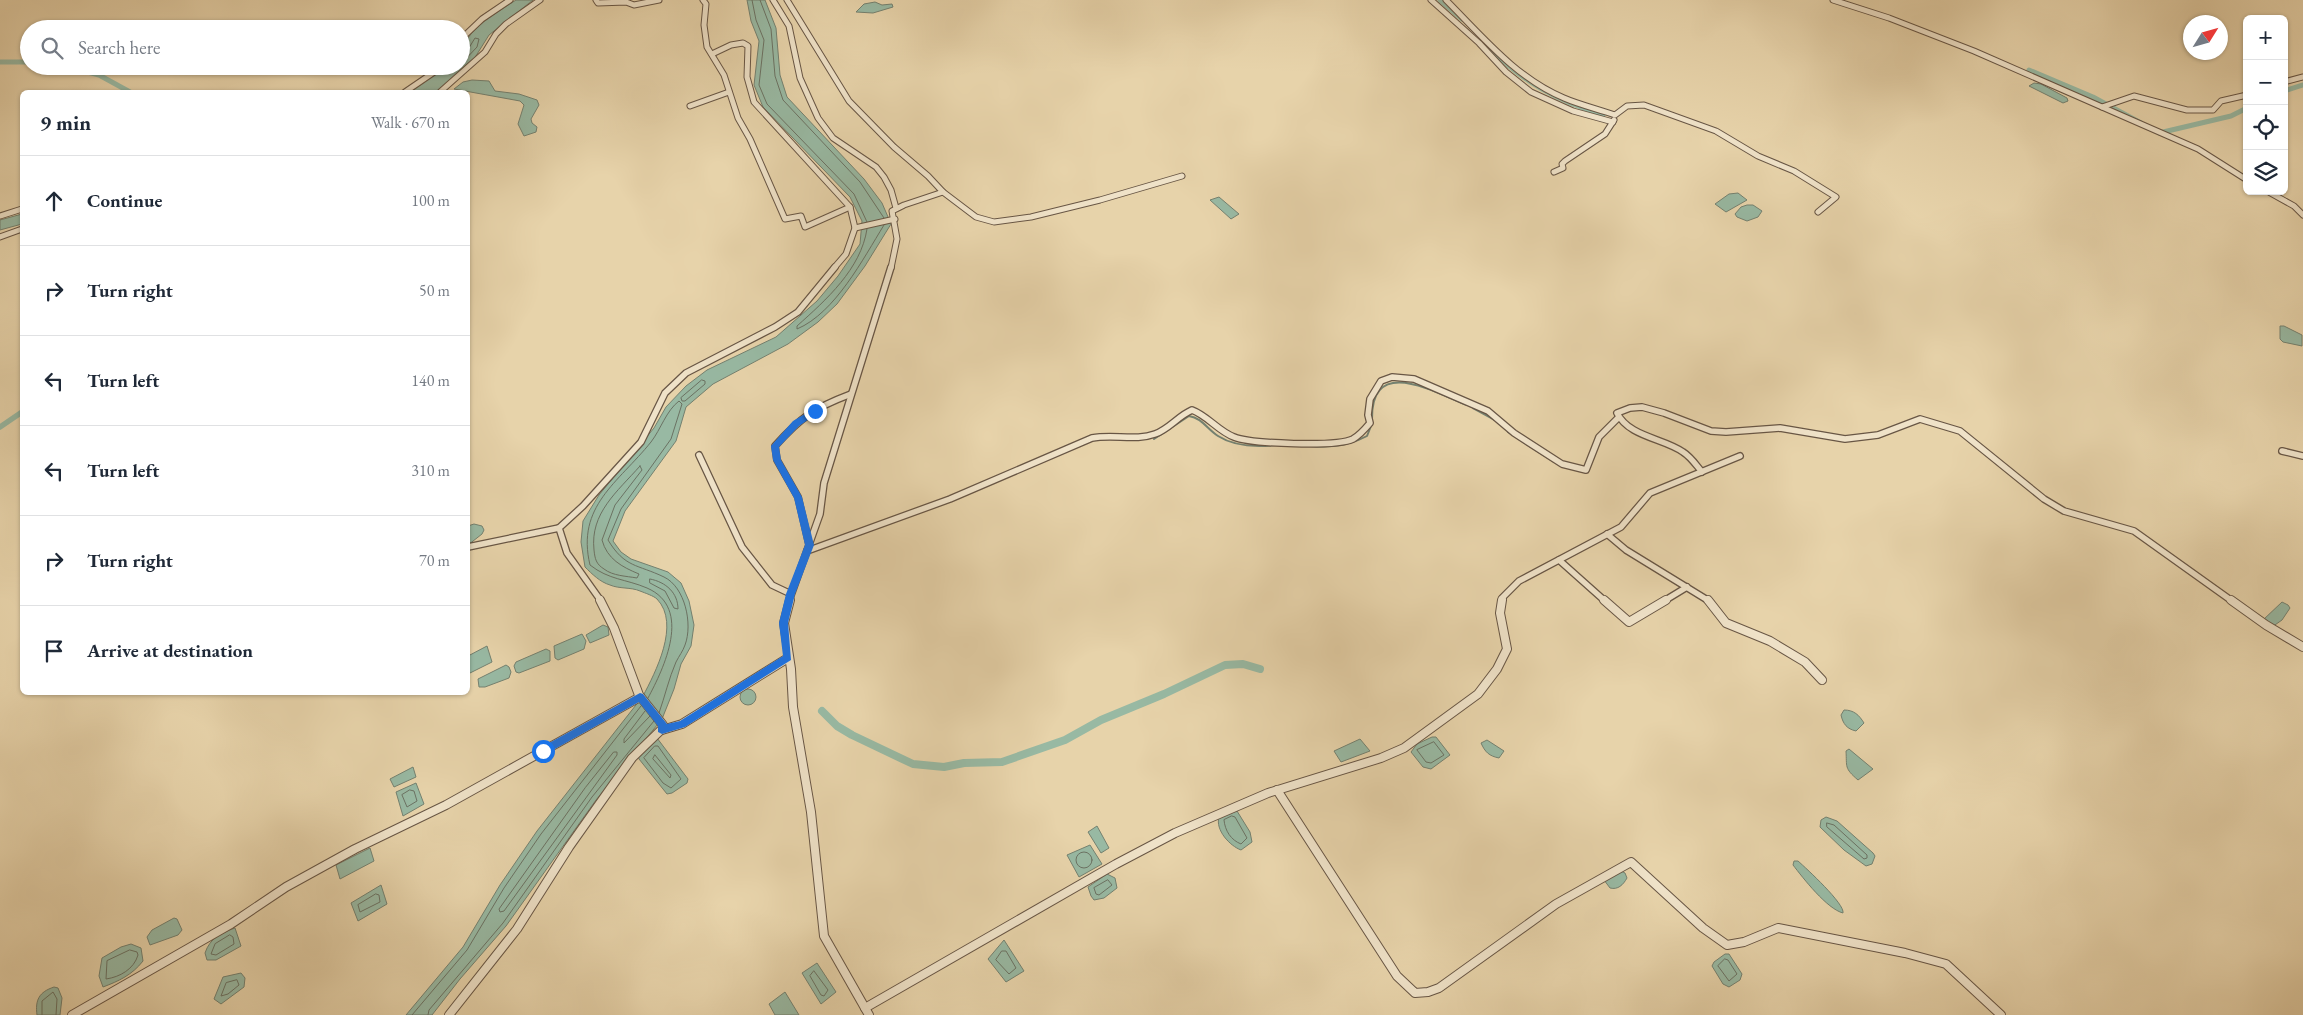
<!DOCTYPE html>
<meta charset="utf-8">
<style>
body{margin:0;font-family:"EB Garamond",serif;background:#f6f6f7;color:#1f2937}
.controls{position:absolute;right:15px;top:15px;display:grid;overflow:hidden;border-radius:8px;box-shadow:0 1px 4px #0004}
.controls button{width:45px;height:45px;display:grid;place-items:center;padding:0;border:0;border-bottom:1px solid #e0e1e3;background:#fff;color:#1f2937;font:25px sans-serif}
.compass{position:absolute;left:2183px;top:15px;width:45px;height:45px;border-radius:50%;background:#fff;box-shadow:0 1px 4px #0004;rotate:53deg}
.stop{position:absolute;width:15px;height:15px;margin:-11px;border:4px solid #1a73e8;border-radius:50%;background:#fff}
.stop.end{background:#1a73e8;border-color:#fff;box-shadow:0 1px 5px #0008}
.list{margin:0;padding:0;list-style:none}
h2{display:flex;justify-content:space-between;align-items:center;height:65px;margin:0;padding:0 20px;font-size:21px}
h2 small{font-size:16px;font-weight:400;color:#747a83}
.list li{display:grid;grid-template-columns:32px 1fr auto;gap:15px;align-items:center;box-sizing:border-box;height:90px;padding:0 20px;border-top:1px solid #e0e1e3}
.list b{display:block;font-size:19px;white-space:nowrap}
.list em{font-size:16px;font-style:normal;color:#747a83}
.icon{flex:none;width:28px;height:28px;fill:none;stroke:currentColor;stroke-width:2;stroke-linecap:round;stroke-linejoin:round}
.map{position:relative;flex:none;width:2303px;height:1015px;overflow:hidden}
.search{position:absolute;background:#fff;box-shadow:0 1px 4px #0004;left:20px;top:20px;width:450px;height:55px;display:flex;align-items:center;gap:12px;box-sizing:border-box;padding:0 18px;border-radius:28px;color:#747a83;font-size:19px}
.panel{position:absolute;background:#fff;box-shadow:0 1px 4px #0004;left:20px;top:90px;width:450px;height:605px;border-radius:8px}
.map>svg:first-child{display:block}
</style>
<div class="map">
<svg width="2303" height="1015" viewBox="0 0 2303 1015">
<rect width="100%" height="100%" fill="#e7d3aa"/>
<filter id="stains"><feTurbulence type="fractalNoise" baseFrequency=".004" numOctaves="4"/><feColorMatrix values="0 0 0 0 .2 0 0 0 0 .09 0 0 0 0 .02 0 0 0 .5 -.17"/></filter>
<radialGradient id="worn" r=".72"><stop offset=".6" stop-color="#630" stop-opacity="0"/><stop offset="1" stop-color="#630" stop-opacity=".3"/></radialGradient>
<g fill="#98b9a3" stroke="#748170">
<path d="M516 0H533L489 35 474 59 439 90 435 92H410L447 66H461C461 61 460 55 462 50 469 27 498 12 516 0Z"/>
<path d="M747 0H765L776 28 780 75 787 97 864 179 882 203 891 224 865 266 837 304 818 322 788 344 713 384 686 407 676 441 625 511 613 541 621 552 631 559 668 572 681 583 689 601 694 625 691 646 681 664 674 689 662 719 596 800 506 926 460 979 432 1015H406L463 947 500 885 537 831 643 696C655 673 681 624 657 599 654 596 645 593 640 591 631 587 619 589 610 585 600 582 592 574 585 567L581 542 583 521 599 495 654 428 666 407 686 386 707 370 776 337 817 301 838 276 860 244 862 221 850 197 763 107 754 85 759 41 751 21Z"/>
<path d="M875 2 882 5 892 4 893 7 873 13 856 12 864 4Z"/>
<path d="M472 80 489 81 495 91 519 94 537 100 539 105 531 119 532 123 537 127 536 132 524 136 518 124 524 105 520 101 454 89 463 82Z"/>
<path d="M2034 83 2041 84 2067 98 2068 101 2063 103 2029 86Z"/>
<path d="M1738 193 1747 200 1726 212 1715 204 1729 194Z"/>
<path d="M1219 197 1239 214 1231 219 1210 200Z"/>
<path d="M1747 205H1753L1762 211 1758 217 1747 221 1737 217 1735 214 1741 207Z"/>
<path d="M22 214V224L0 230V220Z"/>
<path d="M2280 326H2284L2302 335V346L2283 342 2280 339Z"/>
<path d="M474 524 482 526 484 530 482 534 468 545V526Z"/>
<path d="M2282 602 2288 605 2290 608 2282 620 2272 627 2263 620Z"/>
<path d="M603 625 608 627 609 635 590 643 586 635Z"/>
<path d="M582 634 586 641 584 649 558 660 555 658 554 646Z"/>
<path d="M487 646 492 662 468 674V656Z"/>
<path d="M546 649 550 651V661L519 673 516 672 514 666 516 662Z"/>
<path d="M506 665 509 667 511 672 509 678 485 687H479L478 679Z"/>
<circle cx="748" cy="697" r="8"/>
<path d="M1844 710C1854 710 1859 715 1864 723L1856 731C1847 729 1843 724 1841 715Z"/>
<path d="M1432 737H1436L1450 755 1431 769 1423 767 1411 752 1417 744Z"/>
<path d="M657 738 688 779 687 783 672 793 667 794 639 759 638 755Z"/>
<path d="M1360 739 1370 751 1341 762 1334 751Z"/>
<path d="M1487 740 1504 751 1499 758C1489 756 1485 752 1481 743Z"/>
<path d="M1849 749 1873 769 1858 780C1844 768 1847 767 1846 751Z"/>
<path d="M413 767 416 777 394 787 390 779Z"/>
<path d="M416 783 424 804 403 816 396 792Z"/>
<path d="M1232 811H1237L1250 832 1252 842 1241 850C1230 846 1215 830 1219 817Z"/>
<path d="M1826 817 1837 821 1873 853 1875 856 1872 864 1866 866 1844 850 1820 827 1821 820Z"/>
<path d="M1097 826 1109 848 1101 853 1088 832Z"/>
<path d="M1090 845 1102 864 1079 877 1067 855Z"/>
<path d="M370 848 374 861 340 879 336 865Z"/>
<path d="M1794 861H1798C1807 869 1845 904 1843 913 1827 909 1803 878 1793 865Z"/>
<path d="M1621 871 1625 873 1627 878C1623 885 1618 890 1610 888L1604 880Z"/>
<path d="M1107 874 1115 878 1117 888 1104 898 1094 900 1091 896 1088 887Z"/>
<path d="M381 885 387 904 358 921 351 903Z"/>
<path d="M174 918 177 919 182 930 178 935 150 945 147 937 152 930Z"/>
<path d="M235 928 241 946 216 960H207L205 953C210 938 221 933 235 928Z"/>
<path d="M1004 940 1024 971 1006 982 988 959Z"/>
<path d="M131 944 141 948 143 961C132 975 119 981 103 987L99 976 102 958 121 947Z"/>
<path d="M1725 954H1729L1742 974 1740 980 1729 987 1723 984 1712 966 1714 962Z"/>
<path d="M817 963 836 992 821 1004 802 973Z"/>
<path d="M241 973 245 978 244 987 221 1004 214 999 223 977Z"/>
<path d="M54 987 58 988 62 998 60 1015H37C35 1000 39 992 54 987Z"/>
<path d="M785 992 799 1015H775L769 1004Z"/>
</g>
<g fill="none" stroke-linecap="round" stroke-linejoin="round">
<g stroke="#6b7263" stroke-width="1">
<path d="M752 0 756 20 764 40 759 85 767 104 854 194 867 222"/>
<path d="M760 0 771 29 775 76 783 100 860 182 884 218"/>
<path d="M461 53 467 51 475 38 479 39 477 47 461 64"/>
<path d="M867 229C861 269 826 300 797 326V329C835 313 863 259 884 225"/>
<path d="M702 380 705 381V384L685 401H682L681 398Z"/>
<path d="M640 466 642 470 615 505 602 540C607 559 622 567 639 574L637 578C626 576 613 576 604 569 596 564 595 559 594 550 590 513 617 492 640 466Z"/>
<path d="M650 579C666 582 678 593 678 609L674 608 665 591 650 583Z"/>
<path d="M648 698C664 668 693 608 647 588 626 579 609 580 590 565 576 506 618 483 651 442 661 429 666 411 679 401L682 404 671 439 621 509 608 540C625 568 637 564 664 577 685 587 693 624 685 645 683 651 679 656 676 662 669 678 665 696 659 713"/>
<path d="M645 711 624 739V743L650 716"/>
<path d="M1434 742 1444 755 1431 763 1426 762 1417 750Z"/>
<path d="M655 746H658L681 779 671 788 663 783 644 758Z"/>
<path d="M614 752H617V755L504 911 500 912 499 909 585 788Z"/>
<path d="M655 755 671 775 670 778 653 759Z"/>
<path d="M410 790 414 791 417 801 407 807 402 795Z"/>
<path d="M1232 816 1235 817 1247 838 1241 844C1231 840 1225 831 1224 820Z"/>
<path d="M1827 823 1834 825 1867 855V858L1864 859 1827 827Z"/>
<circle cx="1084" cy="860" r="8"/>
<path d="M1108 880 1112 885 1099 895 1096 894 1094 888Z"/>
<path d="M376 894 379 895 380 902 360 912 358 905Z"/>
<path d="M230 935 233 937 234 944 216 955 211 954 215 944Z"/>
<path d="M130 950 137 952 138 955C134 969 120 977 106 979L107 961Z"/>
<path d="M1002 951H1006L1016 968 1009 974 996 960Z"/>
<path d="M1725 959 1728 960 1737 974 1729 981 1718 966Z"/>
<path d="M814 971 828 990 824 996 821 995 810 976Z"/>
<path d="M237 980 239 985 228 994 221 996 226 983Z"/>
<path d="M42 1015V1001L53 992 57 999 56 1015"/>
<path d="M412 1015 467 950 504 888 541 834 641 706"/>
<path d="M428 1015 429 1010 503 923 592 797 654 721"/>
</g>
<g stroke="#748170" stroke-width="2">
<path d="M1473 408 1495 420"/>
<path d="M1372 419C1371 355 1434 392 1467 405"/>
<path d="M1508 432 1554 462"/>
<path d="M1154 439 1189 416C1202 418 1207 429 1218 436 1235 447 1257 447 1276 445"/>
<path d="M1310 446C1331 448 1349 446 1367 436L1371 426"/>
<path d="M1587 472 1595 454"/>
</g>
<g stroke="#98b9a3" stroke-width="5">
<path d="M1440 0 1462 19"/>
<path d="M1490 47C1521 82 1559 101 1603 115"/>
<path d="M0 62H29"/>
<path d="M65 66 99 75 130 92"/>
<path d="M2029 70 2093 97 2141 123"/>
<path d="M2284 91 2303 85"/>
<path d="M2159 133 2231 116 2247 108"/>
</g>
<path stroke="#98b9a3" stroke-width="5.5" d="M0 427 22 412"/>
<path stroke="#98b9a3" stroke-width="8" d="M822 711 837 726 852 735 913 764 944 767 964 763 1002 762 1065 740 1101 720 1164 694 1225 665 1243 664 1260 669"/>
<defs>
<g id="street-far2">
<path d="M596 0 598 3 626 2 634 5 659 0"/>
<path d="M703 0 706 4 704 25 707 47 724 75 738 118 750 139 785 219 801 216 805 227 850 207"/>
<path d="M773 0 789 26 800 78 818 118 833 138 876 167 884 177 891 190 896 208"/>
<path d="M787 0 849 101 894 147 928 176 943 192 904 205 892 211 897 239 891 268"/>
<path d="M1431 0 1479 43 1506 72 1531 92 1573 111 1613 122"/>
<path d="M1446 0C1481 35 1517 79 1564 98 1580 105 1598 109 1615 115L1627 106 1644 105 1716 131 1758 156 1794 171 1836 197 1818 212"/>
<path d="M1833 0 1889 18 1974 51 2198 149 2247 180"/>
<path d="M461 39 482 19 510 0"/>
<path d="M712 54 731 45 743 43 748 46 747 77 754 102 850 207 855 228 846 254 834 268"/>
<path d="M2284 82 2303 77"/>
<path d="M405 92 443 66"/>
<path d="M440 92 485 52 496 34 506 24 540 0"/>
<path d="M690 106 729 92"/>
<path d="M2102 107 2134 96 2187 110H2213L2221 101 2247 95"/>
<path d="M1554 172 1563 168 1562 164 1565 161 1605 134 1614 120"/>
<path d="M2267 191 2294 206 2303 215"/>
<path d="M943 192 976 217 994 222 1031 217 1100 200 1182 176"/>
<path d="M0 216 22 209"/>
<path d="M855 228 895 219"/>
<path d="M0 237 22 229"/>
</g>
<g id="street-far1">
<path d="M2282 451 2303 456"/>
<path d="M699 455 742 547 772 585 791 594"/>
<path d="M1702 472C1696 465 1691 457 1683 452 1663 438 1629 437 1617 413L1630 408 1642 407 1664 413 1711 431 1726 432 1780 428 1845 439 1878 435 1920 419 1960 431 2044 499 2064 511 2134 531 2232 601"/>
<path d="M1607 534 1626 550 1709 601"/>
<path d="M809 544 798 497 777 460 775 446C801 417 814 408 851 394"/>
<path d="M468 547 559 528"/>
<path d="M807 551 950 499 1092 438C1113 434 1136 441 1155 434 1169 429 1178 416 1192 410 1208 416 1218 431 1234 437 1251 444 1337 447 1353 439 1360 435 1365 429 1370 423L1368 415 1370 399 1381 381 1392 377 1414 379 1488 411 1514 433 1562 464 1586 470 1599 437 1618 418"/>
<path d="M1559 560 1605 601"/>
<path d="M601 601 567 553 559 528 583 506 641 442 665 393 686 373 775 327 798 312 835 267"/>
<path d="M789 601 820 514 824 483 891 267"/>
<path d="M1502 601V598L1519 581 1621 527 1650 493 1740 456"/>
<path d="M1664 601 1687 587"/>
</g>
<g id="street">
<path d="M790 600 784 623 791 669 793 707 811 812 824 936 869 1015"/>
<path d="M1604 600 1629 622 1666 600"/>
<path d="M1708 600 1726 623 1770 641 1805 662 1822 680"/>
<path d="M2231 600 2266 625 2303 647"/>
<path d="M662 730 682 724 788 658"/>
<path d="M1277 790 1397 976 1415 993 1428 992 1439 988 1556 904 1631 862 1703 928 1727 945 1744 942 1778 928 1905 953 1946 964 2001 1015"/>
<path d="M865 1008 1116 864 1175 833 1268 793 1381 758 1404 748 1478 694 1497 669 1507 649 1500 613 1502 600"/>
<path d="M72 1015 231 924 286 887 355 849 446 805 640 697"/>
<path d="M449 1015 517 929 569 847 632 758 663 728V725L639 695 614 628 600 600"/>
</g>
</defs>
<use href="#street-far2" stroke="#685645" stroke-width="7"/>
<use href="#street-far1" stroke="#685645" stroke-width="8"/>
<use href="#street" stroke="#685645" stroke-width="10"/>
<use href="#street-far2" stroke="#efe2c8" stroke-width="5"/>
<use href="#street-far1" stroke="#efe2c8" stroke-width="5.5"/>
<use href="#street" stroke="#efe2c8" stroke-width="8"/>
</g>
<path fill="#1a73e8" d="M815 408 818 409V413L799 426 779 447 781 460 802 497 814 545 795 594 788 623 791 660 685 727 662 734 658 732V726L639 702 546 754H540V748L640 693 643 694 667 724 680 721 783 656 779 623 786 594 805 545 794 498 773 460 771 446 793 421Z"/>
<rect width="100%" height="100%" filter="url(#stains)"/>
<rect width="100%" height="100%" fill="url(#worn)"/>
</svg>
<div class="controls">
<button>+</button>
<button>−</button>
<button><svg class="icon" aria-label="locate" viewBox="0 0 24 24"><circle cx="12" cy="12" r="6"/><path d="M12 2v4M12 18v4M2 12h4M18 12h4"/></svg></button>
<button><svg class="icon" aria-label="layers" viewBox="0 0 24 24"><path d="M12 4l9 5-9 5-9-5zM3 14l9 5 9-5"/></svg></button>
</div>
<svg class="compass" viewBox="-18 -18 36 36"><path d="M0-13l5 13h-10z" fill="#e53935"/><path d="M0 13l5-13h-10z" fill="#747a83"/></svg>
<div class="stop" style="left:543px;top:751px"></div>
<div class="stop end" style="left:815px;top:411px"></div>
<div class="search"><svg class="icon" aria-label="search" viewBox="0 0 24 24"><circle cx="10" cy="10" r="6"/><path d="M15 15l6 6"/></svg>Search here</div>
<section class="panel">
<h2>9 min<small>Walk · 670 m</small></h2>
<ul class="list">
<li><svg class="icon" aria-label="ahead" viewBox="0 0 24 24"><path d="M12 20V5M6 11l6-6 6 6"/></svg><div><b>Continue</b></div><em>100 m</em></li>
<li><svg class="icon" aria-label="right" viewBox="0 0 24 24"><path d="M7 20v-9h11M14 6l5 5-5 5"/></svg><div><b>Turn right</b></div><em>50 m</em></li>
<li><svg class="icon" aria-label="left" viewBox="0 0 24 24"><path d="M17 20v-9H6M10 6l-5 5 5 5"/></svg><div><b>Turn left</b></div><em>140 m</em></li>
<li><svg class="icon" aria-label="left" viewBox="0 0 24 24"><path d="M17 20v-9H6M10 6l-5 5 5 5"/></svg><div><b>Turn left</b></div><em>310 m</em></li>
<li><svg class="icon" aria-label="right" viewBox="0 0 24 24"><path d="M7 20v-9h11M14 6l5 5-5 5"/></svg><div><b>Turn right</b></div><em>70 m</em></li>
<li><svg class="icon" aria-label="arrive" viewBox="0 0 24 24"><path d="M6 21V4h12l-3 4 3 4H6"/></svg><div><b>Arrive at destination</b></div></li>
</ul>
</section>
</div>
